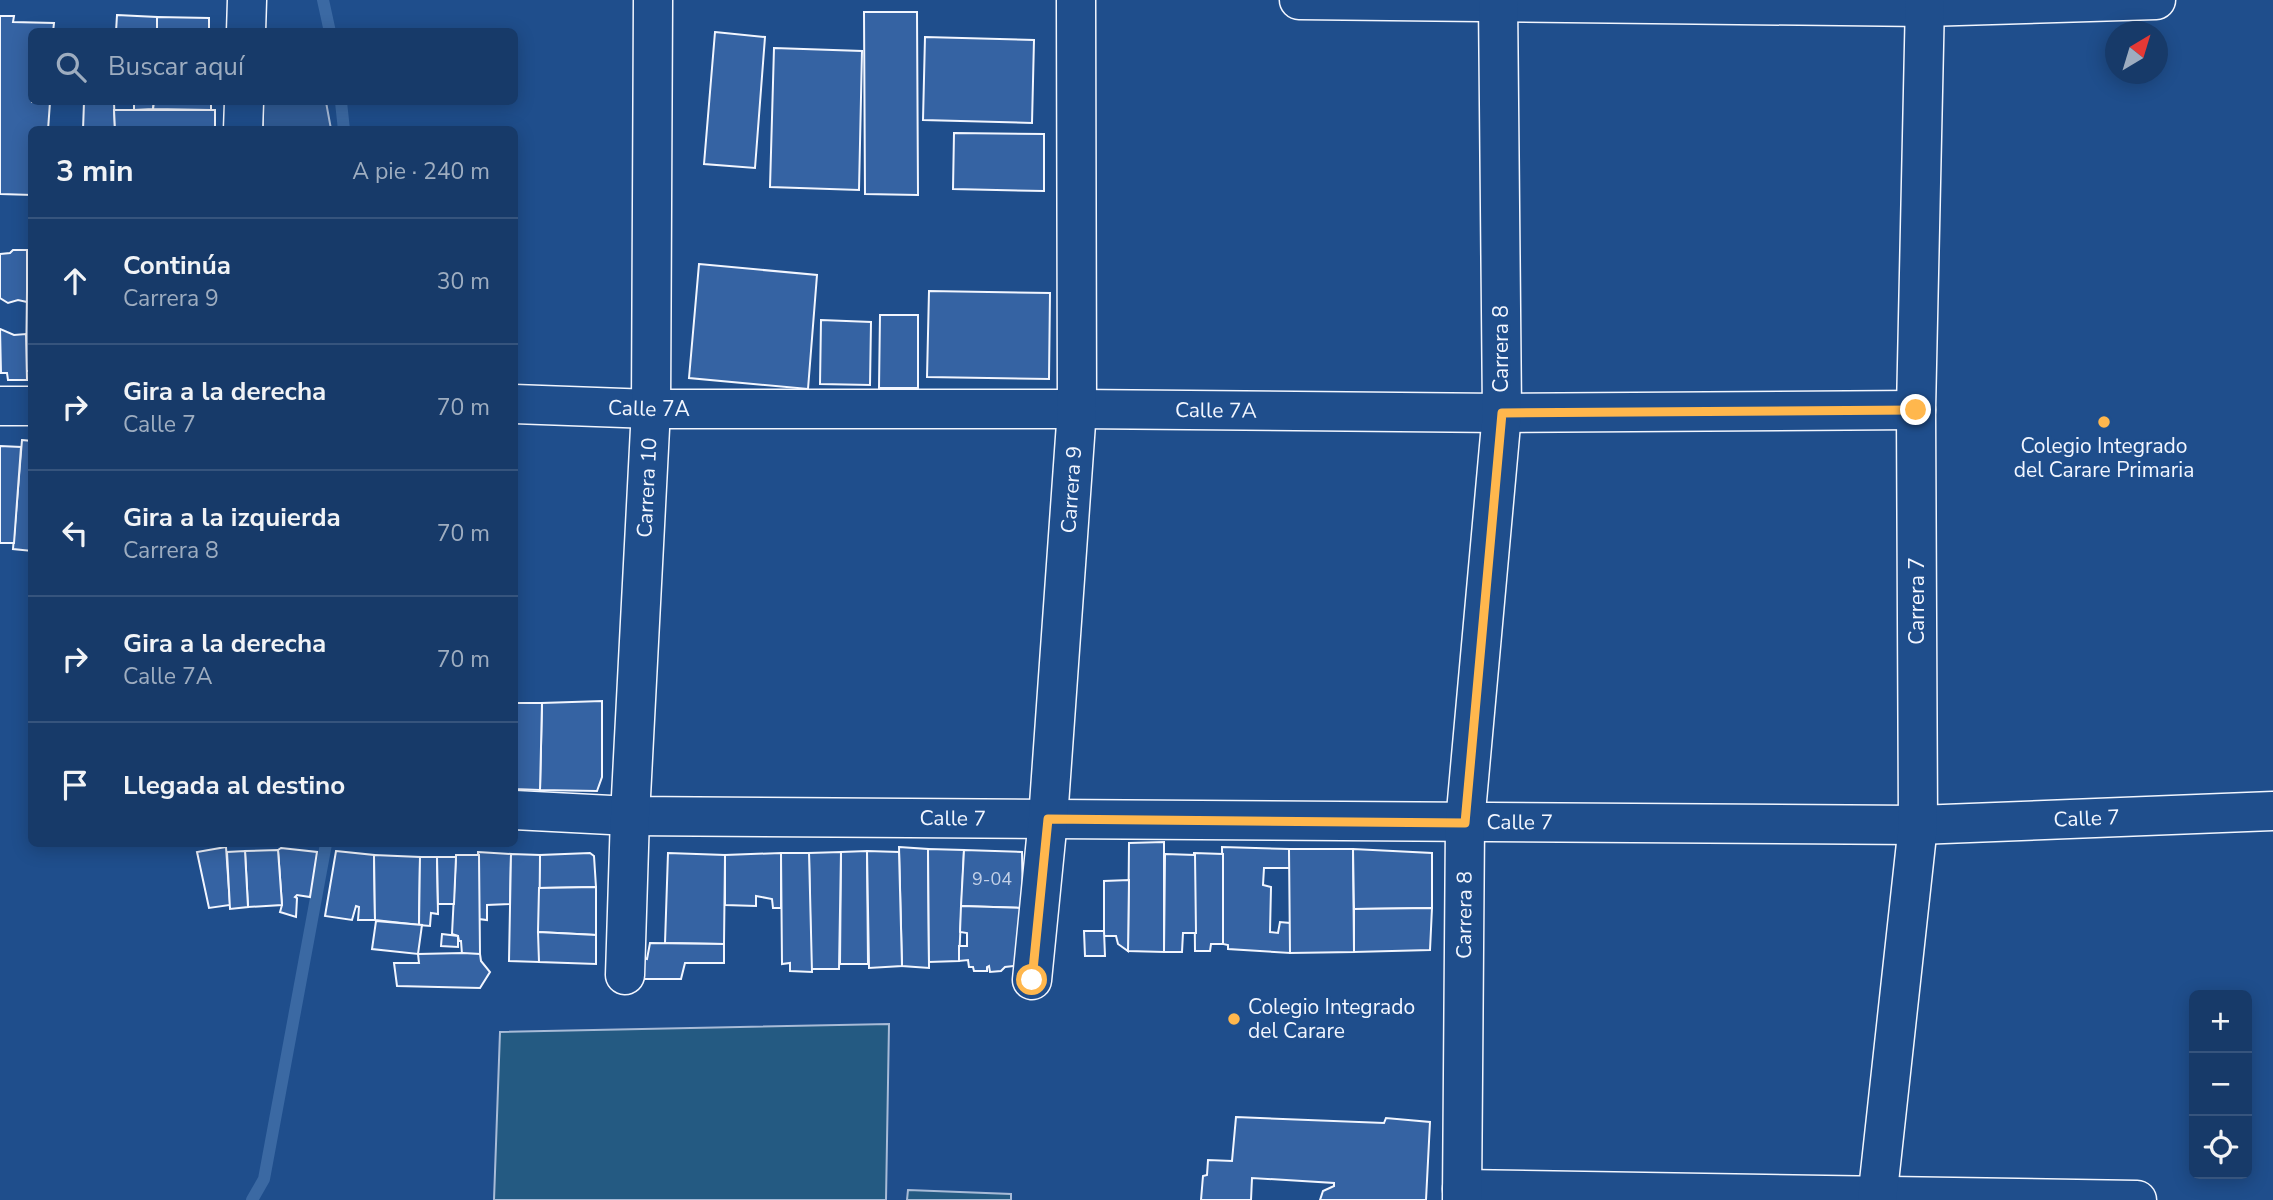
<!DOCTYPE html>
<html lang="es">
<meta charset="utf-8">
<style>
body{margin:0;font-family:"Nunito Sans",sans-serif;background:#244571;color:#f1f3f6}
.controls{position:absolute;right:21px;bottom:21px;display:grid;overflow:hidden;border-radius:10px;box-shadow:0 4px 18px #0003}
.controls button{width:63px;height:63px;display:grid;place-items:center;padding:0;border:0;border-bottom:2px solid #36547d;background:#173a69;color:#f1f3f6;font:35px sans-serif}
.compass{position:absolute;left:2105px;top:21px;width:63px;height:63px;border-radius:50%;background:#173a69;box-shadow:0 4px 18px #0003;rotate:38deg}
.stop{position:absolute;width:21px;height:21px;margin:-16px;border:5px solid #ffb74d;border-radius:50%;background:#fff}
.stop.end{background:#ffb74d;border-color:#fff;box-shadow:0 2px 7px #0008}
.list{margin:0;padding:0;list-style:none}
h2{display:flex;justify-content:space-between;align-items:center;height:91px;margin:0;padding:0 28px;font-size:30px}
h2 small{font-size:23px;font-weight:400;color:#9eadc0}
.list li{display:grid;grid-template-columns:46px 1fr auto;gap:21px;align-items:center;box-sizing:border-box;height:126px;padding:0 28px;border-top:2px solid #36547d}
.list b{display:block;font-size:26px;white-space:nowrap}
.list p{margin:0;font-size:23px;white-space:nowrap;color:#9eadc0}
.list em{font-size:23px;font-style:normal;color:#9eadc0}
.icon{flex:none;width:38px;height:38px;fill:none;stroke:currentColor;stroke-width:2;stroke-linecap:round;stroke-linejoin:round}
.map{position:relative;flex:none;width:2273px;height:1200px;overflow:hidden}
.search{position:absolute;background:#173a69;box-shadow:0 4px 18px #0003;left:28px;top:28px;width:490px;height:77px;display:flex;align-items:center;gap:18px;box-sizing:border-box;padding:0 24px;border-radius:10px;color:#9eadc0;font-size:26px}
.panel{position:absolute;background:#173a69;box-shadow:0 4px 18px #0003;left:28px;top:126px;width:490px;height:721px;border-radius:10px}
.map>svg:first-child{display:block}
</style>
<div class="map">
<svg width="2273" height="1200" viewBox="0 0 2273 1200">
<rect width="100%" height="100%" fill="#1f4e8c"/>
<g fill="#245a82" stroke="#a8bbd7" stroke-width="2">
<path d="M889 1024 886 1200H494L500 1032Z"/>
<path d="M908 1190 1011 1194V1200H907Z"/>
</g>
<path fill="#305b95" stroke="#a8bbd7" stroke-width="2" d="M263 102H326L331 129H263Z"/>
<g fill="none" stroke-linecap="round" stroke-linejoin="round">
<g stroke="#3b69a3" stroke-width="12">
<path d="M323 0 330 32"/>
<path d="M341 102 344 130"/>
<path d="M252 1200 264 1179 326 844"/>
</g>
</g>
<g fill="#3563a3" stroke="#f2f6ff" stroke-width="2">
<path d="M864 12H917L918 195 865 194Z"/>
<path d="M117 15 157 17V32H116Z"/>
<path d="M0 16H14L13 22 54 23 53 32H32V102H50L48 130H32V195L0 194Z"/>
<path d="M157 17 209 18V32H157Z"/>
<path d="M715 32 765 37 755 168 704 164Z"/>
<path d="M925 37 1034 40 1032 123 923 120Z"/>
<path d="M774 48 862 51 859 190 770 187Z"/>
<path d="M84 102H114L115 130H83Z"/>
<path d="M114 102H154L153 109 134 110V102Z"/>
<path d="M154 102H211V110L153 109Z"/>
<path d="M114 110H215V130H115Z"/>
<path d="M954 133 1044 134V191L953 189Z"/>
<path d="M13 250H27V302L18 300 8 303 0 298V254L10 253Z"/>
<path d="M699 264 817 275 808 389 689 378Z"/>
<path d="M27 291H32V371H26Z"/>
<path d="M929 291 1050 293 1049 379 927 377Z"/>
<path d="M880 315H918V388H879Z"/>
<path d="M821 320 871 322 870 385 820 384Z"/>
<path d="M0 329 14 335 26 334 27 380H8L7 373H1Z"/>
<path d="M22 440 32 441V551L13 549Z"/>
<path d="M0 446 21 447 14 543H0Z"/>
<path d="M602 701V777L597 791 540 790 542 703Z"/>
<path d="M514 703H542L540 790 514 789Z"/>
<path d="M1164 842V952L1128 951 1129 843Z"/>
<path d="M226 847 230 905 209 908 197 852Z"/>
<path d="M899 847 928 849 929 968 902 966Z"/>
<path d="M1222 847 1289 849 1290 868H1264L1263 885 1271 887 1270 932 1278 933 1280 922 1290 923V953L1228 949V945L1223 944Z"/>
<path d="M281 848 317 852 310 897 297 895 295 897 297 898 296 917 280 912 282 905 278 850Z"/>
<path d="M928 849 964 850 959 961 929 962Z"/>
<path d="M1289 849H1353L1354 952 1290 953Z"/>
<path d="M1353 849 1432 853V908L1354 909Z"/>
<path d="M278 850 282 905 248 907 245 851Z"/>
<path d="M964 850 1022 852 1023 908 961 906Z"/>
<path d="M245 851 248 907 230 909 227 852Z"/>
<path d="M336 851 374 855 375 920H358L359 907 356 906 352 920 325 916Z"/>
<path d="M867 851 868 964H840L841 852Z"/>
<path d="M867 851 899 852 902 966 869 968Z"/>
<path d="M478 852 511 854 510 904 487 905V920L479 919Z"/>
<path d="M841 852 839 969H811L809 853Z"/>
<path d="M590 853 594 856 596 887 539 888 540 855Z"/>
<path d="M668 853 725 855 724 944 665 943Z"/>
<path d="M781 853V908H773L772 899 756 896V906L725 905V855Z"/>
<path d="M781 853H809L812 972 790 971V963L782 964Z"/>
<path d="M1194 853 1223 854V944H1211L1210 951H1195Z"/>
<path d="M511 854 540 855 539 962 509 961Z"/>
<path d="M1165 854 1195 855 1196 933H1183L1182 952H1164Z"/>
<path d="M374 855 420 857 419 925 375 920Z"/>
<path d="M456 855H479L480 954H462L461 941H459L458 936 452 934Z"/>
<path d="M420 857H437L438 914 431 913 430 926 419 925Z"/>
<path d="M437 857H456L454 904H438Z"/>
<path d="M1129 880 1128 951 1118 944 1116 936H1104V881Z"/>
<path d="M596 887V935L538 932 539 888Z"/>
<path d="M961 906 1023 908V965L1005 967 1001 971 990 972 989 966 987 967V971H974L973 967H969L968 960 959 961V946H967V933L960 932Z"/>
<path d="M1432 908 1430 950 1354 952V909Z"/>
<path d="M376 921 422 925 418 954 372 949Z"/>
<path d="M1084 931H1104L1105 956H1085Z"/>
<path d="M538 932 596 935V964L539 962Z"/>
<path d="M442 934 458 936V947L441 946Z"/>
<path d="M650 943 724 944V963H685L681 979H635L637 957 647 959Z"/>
<path d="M463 953 480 954 481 961 490 972 480 988 397 986 394 963H419L418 954Z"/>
<path d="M1236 1117 1384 1123 1386 1118 1430 1122 1426 1200H1320L1323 1191 1334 1186V1183L1252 1178 1251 1200H1201L1203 1176 1207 1175 1208 1160 1232 1161Z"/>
</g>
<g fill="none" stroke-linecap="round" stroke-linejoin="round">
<defs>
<g id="minor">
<path d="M1299 0 1925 7 2156 0"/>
<path d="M246 32 247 0"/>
<path d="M243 130 244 102"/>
<path id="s1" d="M514 404 651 409H1077L1502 413 1916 410"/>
<path d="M0 406H32"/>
<path id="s2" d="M514 810 630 816 1918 825 2273 811"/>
<path id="s3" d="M625 975 630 816 651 409 653 0"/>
<path id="s4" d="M1032 980 1048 819 1077 409 1076 0"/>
<path d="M1462 1189 2137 1200"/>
<path id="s5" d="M1462 1200 1465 823 1502 413 1498 0"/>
<path d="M1877 1200 1918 825 1916 410 1925 0"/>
</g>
</defs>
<use href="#minor" stroke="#f2f6ff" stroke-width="41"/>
<use href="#minor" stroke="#1f4e8c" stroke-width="38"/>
</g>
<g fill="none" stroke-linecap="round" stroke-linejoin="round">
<path stroke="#ffb74d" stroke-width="9" d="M1032 980 1048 819 1465 823 1502 413 1916 410"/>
</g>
<g fill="#ffb74d" stroke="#1f4e8c" stroke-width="2.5">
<circle cx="2104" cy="422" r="7"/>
<circle cx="1234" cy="1019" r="7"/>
</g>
<g text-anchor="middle" stroke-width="5" stroke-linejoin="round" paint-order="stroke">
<g font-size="18" fill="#c3d1e8">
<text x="992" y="885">9-04</text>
</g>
<g font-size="21" fill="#f2f6ff" stroke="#1f4e8c">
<text transform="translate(1501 349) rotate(-90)" y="7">Carrera 8</text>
<text dy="7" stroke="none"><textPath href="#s1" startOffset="135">Calle 7A</textPath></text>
<text dy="7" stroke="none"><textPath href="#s1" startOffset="702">Calle 7A</textPath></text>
<text dy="7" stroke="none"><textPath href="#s3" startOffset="488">Carrera 10</textPath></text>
<text dy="7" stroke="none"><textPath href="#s4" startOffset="492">Carrera 9</textPath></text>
<text transform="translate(1917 601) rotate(-90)" y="7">Carrera 7</text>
<text dy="7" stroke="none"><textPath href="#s2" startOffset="439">Calle 7</textPath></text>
<text dy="7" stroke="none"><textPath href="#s2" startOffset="1573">Calle 7</textPath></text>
<text dy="7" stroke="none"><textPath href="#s2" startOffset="1006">Calle 7</textPath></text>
<text dy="7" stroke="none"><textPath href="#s5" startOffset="285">Carrera 8</textPath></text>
</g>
<g font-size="21" fill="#f2f6ff" stroke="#1f4e8c">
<text x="2104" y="453">Colegio Integrado<tspan x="2104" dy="24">del Carare Primaria</tspan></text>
<text x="1248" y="1014" text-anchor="start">Colegio Integrado<tspan x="1248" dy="24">del Carare</tspan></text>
</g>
</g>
</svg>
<div class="controls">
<button>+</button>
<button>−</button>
<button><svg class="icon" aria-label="locate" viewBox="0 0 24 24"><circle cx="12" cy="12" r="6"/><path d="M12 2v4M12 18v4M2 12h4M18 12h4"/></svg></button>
</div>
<svg class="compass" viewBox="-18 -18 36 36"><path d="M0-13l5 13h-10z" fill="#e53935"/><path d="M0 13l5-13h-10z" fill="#9eadc0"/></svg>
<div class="stop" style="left:1032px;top:980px"></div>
<div class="stop end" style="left:1916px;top:410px"></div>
<div class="search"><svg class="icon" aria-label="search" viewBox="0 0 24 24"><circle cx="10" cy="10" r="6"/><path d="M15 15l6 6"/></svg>Buscar aquí</div>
<section class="panel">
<h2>3 min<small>A pie · 240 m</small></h2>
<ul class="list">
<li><svg class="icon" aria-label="ahead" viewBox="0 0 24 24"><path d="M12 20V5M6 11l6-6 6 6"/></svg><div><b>Continúa</b><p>Carrera 9</p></div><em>30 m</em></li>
<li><svg class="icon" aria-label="right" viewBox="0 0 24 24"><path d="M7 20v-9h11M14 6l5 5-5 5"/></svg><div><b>Gira a la derecha</b><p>Calle 7</p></div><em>70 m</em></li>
<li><svg class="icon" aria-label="left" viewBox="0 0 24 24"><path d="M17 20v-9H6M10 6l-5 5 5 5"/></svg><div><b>Gira a la izquierda</b><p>Carrera 8</p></div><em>70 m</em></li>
<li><svg class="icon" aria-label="right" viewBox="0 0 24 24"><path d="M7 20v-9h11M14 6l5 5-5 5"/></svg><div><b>Gira a la derecha</b><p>Calle 7A</p></div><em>70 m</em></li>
<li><svg class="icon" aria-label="arrive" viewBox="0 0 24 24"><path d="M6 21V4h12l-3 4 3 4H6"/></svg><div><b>Llegada al destino</b></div></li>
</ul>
</section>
</div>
